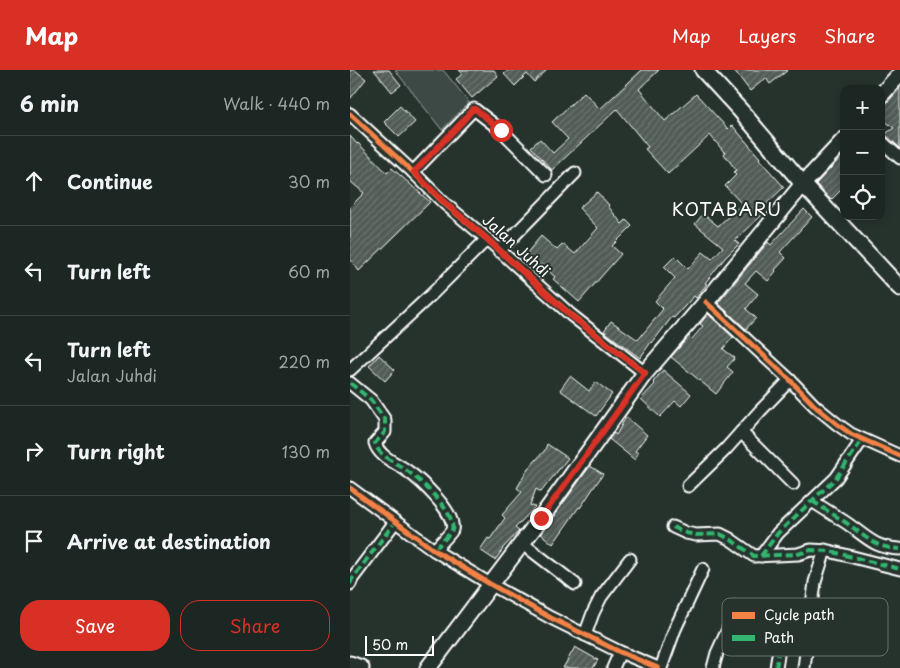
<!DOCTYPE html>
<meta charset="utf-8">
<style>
body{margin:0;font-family:"Playpen Sans",sans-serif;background:#29322f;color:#f1f3f6}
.controls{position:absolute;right:15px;top:15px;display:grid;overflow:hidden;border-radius:10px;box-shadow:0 2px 8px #0003}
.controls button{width:45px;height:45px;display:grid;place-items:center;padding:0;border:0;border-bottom:1px solid #3a4340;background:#1c2622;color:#f1f3f6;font:25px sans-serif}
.scale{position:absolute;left:15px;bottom:12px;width:69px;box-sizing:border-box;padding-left:5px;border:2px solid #fff;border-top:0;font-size:14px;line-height:18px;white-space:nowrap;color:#fff;-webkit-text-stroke:4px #26332d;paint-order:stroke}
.stop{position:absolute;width:15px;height:15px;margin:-11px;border:4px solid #d93025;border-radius:50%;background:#fff}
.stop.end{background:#d93025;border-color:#fff;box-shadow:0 1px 5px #0008}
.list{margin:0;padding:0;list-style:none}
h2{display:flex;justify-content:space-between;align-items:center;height:65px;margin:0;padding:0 20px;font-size:21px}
h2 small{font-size:16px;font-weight:400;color:#a0a5a5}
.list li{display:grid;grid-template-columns:32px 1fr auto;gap:15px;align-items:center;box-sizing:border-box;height:90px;padding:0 20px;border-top:1px solid #3a4340}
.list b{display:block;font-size:19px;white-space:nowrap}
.list p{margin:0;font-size:16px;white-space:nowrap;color:#a0a5a5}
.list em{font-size:16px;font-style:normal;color:#a0a5a5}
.actions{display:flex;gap:10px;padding:15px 20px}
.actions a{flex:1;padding:11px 0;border:1px solid #d93025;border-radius:20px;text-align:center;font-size:18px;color:#d93025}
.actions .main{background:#d93025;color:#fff}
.icon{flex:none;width:28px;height:28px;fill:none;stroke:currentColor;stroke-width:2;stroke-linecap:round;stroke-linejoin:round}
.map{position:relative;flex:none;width:550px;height:598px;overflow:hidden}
header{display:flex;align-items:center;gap:30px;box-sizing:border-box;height:70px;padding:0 25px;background:#d93025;color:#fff}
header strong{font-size:24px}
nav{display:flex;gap:28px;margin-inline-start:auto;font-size:18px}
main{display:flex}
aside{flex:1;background:#1c2622}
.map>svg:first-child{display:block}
</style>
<header>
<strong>Map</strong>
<nav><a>Map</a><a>Layers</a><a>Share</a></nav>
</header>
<main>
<aside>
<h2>6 min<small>Walk · 440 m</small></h2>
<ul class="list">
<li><svg class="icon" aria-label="ahead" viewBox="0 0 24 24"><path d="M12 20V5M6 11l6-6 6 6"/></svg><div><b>Continue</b></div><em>30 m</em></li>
<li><svg class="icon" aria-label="left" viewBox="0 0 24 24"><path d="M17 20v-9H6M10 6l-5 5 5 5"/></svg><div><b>Turn left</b></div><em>60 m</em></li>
<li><svg class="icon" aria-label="left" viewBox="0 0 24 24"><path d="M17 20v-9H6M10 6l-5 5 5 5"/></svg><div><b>Turn left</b><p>Jalan Juhdi</p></div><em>220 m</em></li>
<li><svg class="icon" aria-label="right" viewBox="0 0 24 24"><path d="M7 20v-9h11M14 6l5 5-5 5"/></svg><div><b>Turn right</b></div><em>130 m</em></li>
<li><svg class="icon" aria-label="arrive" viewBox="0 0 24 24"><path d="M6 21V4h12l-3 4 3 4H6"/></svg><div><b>Arrive at destination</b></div></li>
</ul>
<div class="actions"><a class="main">Save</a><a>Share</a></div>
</aside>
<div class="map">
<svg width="550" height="598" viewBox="0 0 550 598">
<defs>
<pattern id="building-hatch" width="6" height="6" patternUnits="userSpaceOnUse" patternTransform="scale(1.25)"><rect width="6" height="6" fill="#515c57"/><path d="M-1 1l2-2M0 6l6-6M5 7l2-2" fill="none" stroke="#6b7470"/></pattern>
</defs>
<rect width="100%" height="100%" fill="#26332d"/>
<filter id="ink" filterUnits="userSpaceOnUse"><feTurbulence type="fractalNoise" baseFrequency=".02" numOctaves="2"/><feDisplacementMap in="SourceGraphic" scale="10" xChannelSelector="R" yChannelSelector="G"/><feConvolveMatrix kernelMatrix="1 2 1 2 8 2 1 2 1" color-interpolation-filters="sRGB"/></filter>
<g filter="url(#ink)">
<path fill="#3e4944" stroke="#9ea4a2" d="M45 0H93L119 32 92 60Z"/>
<g fill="url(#building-hatch)" stroke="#fff">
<path d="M0 0H5L16 9 0 29Z"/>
<path d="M24 0H39L51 15 42 22Z"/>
<path d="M109 0H144L148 6 122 28 106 9 113 4Z"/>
<path d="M159 0H197L184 12 177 4 165 16 154 4Z"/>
<path d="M292 0H309L289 19 315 51 346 24 378 59 382 55 410 88 409 89 434 117 410 140 413 144 385 171 389 174 375 188 355 213 357 214 346 228 344 226 324 248 322 247 302 273 301 272 290 288 254 261 261 251 288 270 313 239 305 231 325 208 314 197 325 186 338 199 353 182 362 189 373 177 345 154 353 144 368 156 392 134 375 116 386 105 383 102 386 100 374 84 375 83 360 65 318 104 295 79 298 77 267 39 202 100 181 77 190 69 203 83 218 69 202 52 234 22 250 39Z"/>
<path d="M384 0H438L420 14 416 8 400 21Z"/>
<path d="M550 18V78L535 64 544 58 531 48V42L534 36Z"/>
<path d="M50 36 65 52 49 67 34 52Z"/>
<path d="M0 66 7 74 8 73 37 103 42 98 80 132 9 201 0 189V137L14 123 0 111Z"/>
<path d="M494 84V117L481 130 466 114Z"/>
<path d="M247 122 259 135 258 136 272 154 276 150 282 156 262 176 271 184 229 232 203 209 205 207 191 194 190 196 176 184 191 166 207 180 213 174 225 184 248 158 229 138Z"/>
<path d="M454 139 462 147 430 182 436 188 425 200 426 201 418 211 406 201 395 213 408 224 396 239 406 248 396 259 368 233 418 172 421 175Z"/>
<path d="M358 244 383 267 373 279 385 288 377 297 383 302 366 324 321 287 339 266 342 269 353 256 350 254Z"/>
<path d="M29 285 45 300 35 311 19 296Z"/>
<path d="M313 300 341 324 331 336 325 331 310 347 291 329 305 314 303 312Z"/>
<path d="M220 306 239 321 246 312 262 324 246 346 210 320Z"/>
<path d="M276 347 297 365 285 381 288 383 285 390 259 369 264 363 266 365Z"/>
<path d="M197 374 218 388 191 422 186 419 180 435 185 437 165 458 169 461 152 479H153L145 490 130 480 138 468 140 469 155 448 152 445 172 422 167 418 178 399 195 380Z"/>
<path d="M240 396 253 404 230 438 229 437 203 474 191 464Z"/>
<path d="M225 577 248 590 243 598H213Z"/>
</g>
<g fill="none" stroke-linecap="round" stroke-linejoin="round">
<defs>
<g id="minor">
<path d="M0 44 63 102 94 133 137 169 221 245 295 303"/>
<path d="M531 71 550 88"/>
<path d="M63 102 124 39 151 60 196 105"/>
<path d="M149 181 225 103"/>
<path d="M356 232 440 310 465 336 487 354 501 364 550 386"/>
<path d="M0 300 82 224 137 169"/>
<path d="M0 313 21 330 35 350V362L25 373C29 387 45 392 56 400 69 409 107 443 102 460 100 464 88 476 84 480"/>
<path d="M391 362 443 414"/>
<path d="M338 416 375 380 410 341 440 310"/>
<path d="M0 418 84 480 140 514 201 548 270 582 308 598"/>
<path d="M462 431C473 438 484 445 495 452 516 466 523 478 550 479"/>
<path d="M323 457 336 463 346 465 370 464 380 469 404 486 448 484 461 480 479 481 550 499"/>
<path d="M172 473 225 514"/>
<path d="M411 486 428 463 486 408 512 370"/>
<path d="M0 514 2 509 45 452"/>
<path d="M235 565 243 543 251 527 280 489"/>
<path d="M263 598 270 582"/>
<path d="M311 598 325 559 353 499"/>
<path d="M363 598 367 583 378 559 385 537"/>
<path d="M426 598 428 585"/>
<path d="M454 598 465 512 475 480"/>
</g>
<g id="major">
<path d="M353 0 390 40 453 114 550 218"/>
<path d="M531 25 550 4"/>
<path d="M0 594 11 598"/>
<path d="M78 598 191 448 295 303 356 232 453 114 494 70"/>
</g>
</defs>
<use href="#minor" stroke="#fff" stroke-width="15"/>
<use href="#major" stroke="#fff" stroke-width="19"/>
<use href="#minor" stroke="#26332d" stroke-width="11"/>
<use href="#major" stroke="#26332d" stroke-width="15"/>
<g stroke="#33b770" stroke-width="4" stroke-dasharray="8 4" stroke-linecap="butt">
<path d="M0 313 21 330 35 350V362L25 373C29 387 45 392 56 400 69 409 107 443 102 460 100 464 88 476 84 480"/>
<path d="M462 431C473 438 484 445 495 452 516 466 523 478 550 479"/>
<path d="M323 457 336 463 346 465 370 464 380 469 404 486 448 484 461 480 479 481 550 499"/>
<path d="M411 486 428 463 486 408 512 370"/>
<path d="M0 514 2 509 45 452"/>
<path d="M426 598 428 585"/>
</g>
<defs>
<g id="cycleway">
<path d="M0 44 63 102 94 133 137 169 221 245 295 303"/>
<path d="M356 232 440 310 465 336 487 354 501 364 550 386"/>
<path d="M0 418 84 480 140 514 201 548 270 582 308 598"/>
</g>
</defs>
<use href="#cycleway" stroke="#26332d" stroke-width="8"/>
<use href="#cycleway" stroke="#f48246" stroke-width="5"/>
</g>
</g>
<g fill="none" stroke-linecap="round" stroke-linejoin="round" filter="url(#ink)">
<path stroke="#d93025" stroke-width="6" d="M151 60 125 39H123L112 52 64 102 94 132 137 169 220 245 295 303 191 448"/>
</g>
<g text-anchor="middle" stroke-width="4" stroke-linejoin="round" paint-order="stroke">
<g font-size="15" fill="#fff" stroke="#26332d">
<text transform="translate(166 176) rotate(42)" y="5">Jalan Juhdi</text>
</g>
<g font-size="18" letter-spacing="1" fill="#fff" stroke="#26332d">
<text x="377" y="146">KOTABARU</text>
</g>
</g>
<rect x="372" y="528" width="166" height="58" rx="8" fill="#26332d" stroke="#67706c" stroke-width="1"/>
<rect x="382" y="542" width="23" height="7" fill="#f48246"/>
<rect x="382" y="565" width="23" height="6" fill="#33b770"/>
<g font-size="14" fill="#fff">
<text x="414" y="550">Cycle path</text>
<text x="414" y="573">Path</text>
</g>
</svg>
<div class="controls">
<button>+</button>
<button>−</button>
<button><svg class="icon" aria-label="locate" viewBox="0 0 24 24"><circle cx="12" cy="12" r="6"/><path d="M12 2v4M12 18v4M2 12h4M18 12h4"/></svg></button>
</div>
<div class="scale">50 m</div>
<div class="stop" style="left:151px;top:60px"></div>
<div class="stop end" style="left:191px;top:448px"></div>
</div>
</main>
